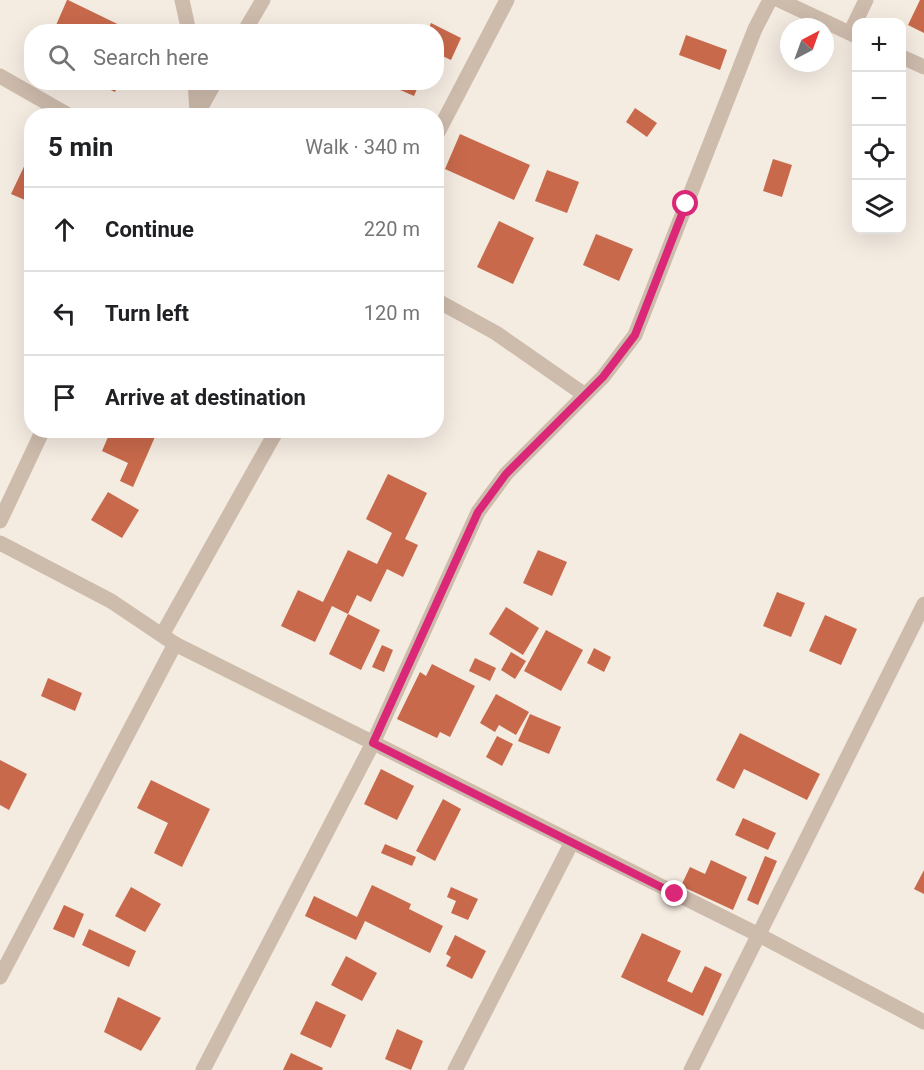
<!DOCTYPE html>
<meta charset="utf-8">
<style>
body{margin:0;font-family:Roboto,sans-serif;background:#f2f2f2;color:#202124}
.controls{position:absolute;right:18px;top:18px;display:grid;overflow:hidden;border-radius:12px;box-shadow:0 6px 24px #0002}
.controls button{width:54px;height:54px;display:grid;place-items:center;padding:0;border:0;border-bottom:2px solid #e0e0e0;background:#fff;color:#202124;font:30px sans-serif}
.compass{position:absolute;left:780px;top:18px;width:54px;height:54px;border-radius:50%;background:#fff;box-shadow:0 6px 24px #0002;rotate:41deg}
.stop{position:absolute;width:18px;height:18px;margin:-14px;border:4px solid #db2777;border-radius:50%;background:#fff}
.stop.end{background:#db2777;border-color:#fff;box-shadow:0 2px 6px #0008}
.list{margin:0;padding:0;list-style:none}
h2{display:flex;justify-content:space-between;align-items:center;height:78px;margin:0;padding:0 24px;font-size:26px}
h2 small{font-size:20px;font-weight:400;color:#757577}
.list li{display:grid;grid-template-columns:39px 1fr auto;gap:18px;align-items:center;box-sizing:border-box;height:84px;padding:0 24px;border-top:2px solid #e0e0e0}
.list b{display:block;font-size:22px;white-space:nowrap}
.list em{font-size:20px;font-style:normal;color:#757577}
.icon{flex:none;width:33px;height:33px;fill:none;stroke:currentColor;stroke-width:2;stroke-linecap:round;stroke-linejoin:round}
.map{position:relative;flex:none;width:924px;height:1070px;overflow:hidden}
.search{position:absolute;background:#fff;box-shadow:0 6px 24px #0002;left:24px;top:24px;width:420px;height:66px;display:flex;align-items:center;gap:15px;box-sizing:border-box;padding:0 21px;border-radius:24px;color:#757577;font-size:22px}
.panel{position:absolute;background:#fff;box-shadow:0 6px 24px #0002;left:24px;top:108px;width:420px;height:330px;border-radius:24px}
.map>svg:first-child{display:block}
</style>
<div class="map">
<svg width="924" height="1070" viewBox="0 0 924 1070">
<rect width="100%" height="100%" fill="#f4ebe1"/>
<g fill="#c8694b">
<path d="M67 0H68L134 32H53Z"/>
<path d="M920 0H924V33L908 25Z"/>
<path d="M431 23 461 38 451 60 436 53V32H427Z"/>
<path d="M686 35 727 50 720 70 679 55Z"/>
<path d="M94 82H120L115 92Z"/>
<path d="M393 82H420L414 96 391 86Z"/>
<path d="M635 108 657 123 647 137 626 122Z"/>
<path d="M460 134 530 165 514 200 445 169Z"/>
<path d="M29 156 32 157V203L11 194Z"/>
<path d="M773 159 792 165 782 197 763 191Z"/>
<path d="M547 170 579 182 567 213 535 201Z"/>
<path d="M499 221 534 238 513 284 477 267Z"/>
<path d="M596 234 633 249 619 281 583 265Z"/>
<path d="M111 430H158L133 487 120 481 128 463 102 451Z"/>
<path d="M388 474 427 493 405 539 418 545 403 577 387 569 371 602 357 595 348 614 332 606 315 642 281 626 298 590 323 602 348 550 377 564 392 533 366 519Z"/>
<path d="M108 492 139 510 122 538 91 520Z"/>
<path d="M538 550 567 562 552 596 523 583Z"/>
<path d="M777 592 805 603 791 637 763 626Z"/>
<path d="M506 607 539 628 523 655 489 634Z"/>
<path d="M348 614 380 630 361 670 329 654Z"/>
<path d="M825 615 857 629 841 665 809 651Z"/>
<path d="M546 630 583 650 561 691 524 671Z"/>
<path d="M382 645 393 650 384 672 372 667Z"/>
<path d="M594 648 611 657 604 672 587 663Z"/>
<path d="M511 652 526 661 515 679 501 670Z"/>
<path d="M475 658 496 668 490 681 469 671Z"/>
<path d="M432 664 475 686 450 737 440 732 437 738 397 719 420 672 426 676Z"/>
<path d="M48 678 82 693 75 711 41 696Z"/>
<path d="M496 694 529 712 516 735 499 725 495 732 480 723Z"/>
<path d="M530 714 561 727 549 754 518 741Z"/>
<path d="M740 733 820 774 807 800 744 769 734 789 716 780Z"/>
<path d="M497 736 513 744 502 766 486 757Z"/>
<path d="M0 760 27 774 9 810 0 805Z"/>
<path d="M381 769 414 786 397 820 364 804Z"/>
<path d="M151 780 210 809 182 867 154 853 168 823 137 808Z"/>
<path d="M443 799 461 809 435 861 416 851Z"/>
<path d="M743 818 776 833 768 850 735 835Z"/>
<path d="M385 844 416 857 412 866 381 853Z"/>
<path d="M765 856 777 861 758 905 747 900Z"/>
<path d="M711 860 747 877 733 910 681 886 690 867 705 874Z"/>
<path d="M924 870V894L914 889Z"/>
<path d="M372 885 411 904 409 909 443 926 430 953 365 921 356 940 305 916 314 896 357 917Z"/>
<path d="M131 887 161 904 145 932 115 916Z"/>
<path d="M451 887 478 899 468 920 451 913 456 901 447 897Z"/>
<path d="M64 905 84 914 74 938 53 929Z"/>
<path d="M89 929 136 951 129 967 82 945Z"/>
<path d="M642 933 681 951 667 981 692 993 705 966 722 974 703 1016 621 977Z"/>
<path d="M455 935 486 951 472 979 446 966 451 957 446 954Z"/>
<path d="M346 956 377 973 362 1001 331 985Z"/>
<path d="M118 997 161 1018 141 1051 104 1032Z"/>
<path d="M316 1001 346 1015 331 1048 300 1034Z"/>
<path d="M397 1029 423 1041 411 1070 385 1059Z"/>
<path d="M291 1053 323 1068 322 1070H283Z"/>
</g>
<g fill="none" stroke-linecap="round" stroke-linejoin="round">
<g stroke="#cdbbac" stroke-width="15">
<path d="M182 0 189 32"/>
<path d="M779 0 856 36"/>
<path d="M244 32 263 0"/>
<path d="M850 33 866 0"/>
<path d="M902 57 924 67"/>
<path d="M0 76 70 116"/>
<path d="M195 82 197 112"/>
<path d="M196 116 215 82"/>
<path d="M436 136 507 0"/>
<path d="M436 300 496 333 585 395"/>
<path d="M0 521 43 430"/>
<path d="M0 543 111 601 175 644 757 934 924 1022"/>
<path d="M162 635 277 430"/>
<path d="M0 977 175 644"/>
<path d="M203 1070 373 743 478 512 506 474 603 377 635 335 755 29 770 0"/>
<path d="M455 1070 571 844"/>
<path d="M691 1070 924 604"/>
</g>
</g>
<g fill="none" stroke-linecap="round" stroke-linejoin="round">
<path stroke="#db2777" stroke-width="8" d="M675 894 373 743 478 512 506 474 603 377 635 335 686 204"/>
</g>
</svg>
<div class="controls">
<button>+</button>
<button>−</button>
<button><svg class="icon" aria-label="locate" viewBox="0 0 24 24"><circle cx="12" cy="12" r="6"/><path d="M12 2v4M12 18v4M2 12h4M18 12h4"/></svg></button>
<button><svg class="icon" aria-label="layers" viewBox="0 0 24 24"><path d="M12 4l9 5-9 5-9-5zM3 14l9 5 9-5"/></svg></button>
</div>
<svg class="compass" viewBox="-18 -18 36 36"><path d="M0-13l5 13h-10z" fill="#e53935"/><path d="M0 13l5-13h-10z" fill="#757577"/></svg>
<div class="stop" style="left:686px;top:204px"></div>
<div class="stop end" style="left:675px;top:894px"></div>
<div class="search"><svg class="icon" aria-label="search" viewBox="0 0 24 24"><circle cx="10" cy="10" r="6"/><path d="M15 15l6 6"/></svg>Search here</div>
<section class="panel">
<h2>5 min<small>Walk · 340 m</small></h2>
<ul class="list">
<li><svg class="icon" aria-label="ahead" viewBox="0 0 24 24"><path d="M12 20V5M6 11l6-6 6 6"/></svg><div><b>Continue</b></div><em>220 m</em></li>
<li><svg class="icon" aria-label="left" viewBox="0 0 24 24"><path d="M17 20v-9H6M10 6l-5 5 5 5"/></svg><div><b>Turn left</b></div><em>120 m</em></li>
<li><svg class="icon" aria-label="arrive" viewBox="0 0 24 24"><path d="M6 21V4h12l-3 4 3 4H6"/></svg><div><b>Arrive at destination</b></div></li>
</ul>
</section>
</div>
